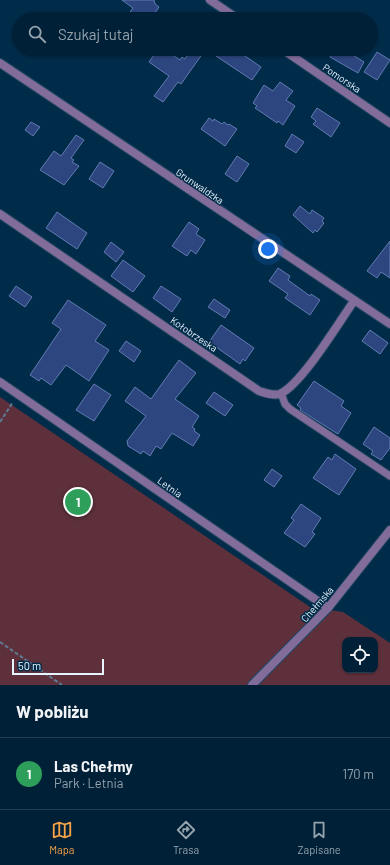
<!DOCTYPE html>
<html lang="pl">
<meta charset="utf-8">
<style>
body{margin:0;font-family:Barlow,sans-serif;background:#0a283f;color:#f1f3f6}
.controls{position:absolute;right:12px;bottom:12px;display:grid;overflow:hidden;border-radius:8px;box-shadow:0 1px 3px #0004}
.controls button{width:36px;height:36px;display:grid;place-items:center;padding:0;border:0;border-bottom:1px solid #223e52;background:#002037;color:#f1f3f6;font:20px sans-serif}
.scale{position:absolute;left:12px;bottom:10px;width:92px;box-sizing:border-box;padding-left:4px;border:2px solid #e8f4fe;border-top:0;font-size:11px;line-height:14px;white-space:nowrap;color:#e8f4fe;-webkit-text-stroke:3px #002b49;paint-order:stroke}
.you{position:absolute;left:268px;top:249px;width:14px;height:14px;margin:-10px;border:3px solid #fff;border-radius:50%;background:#1a73e8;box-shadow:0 0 0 6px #1a73e833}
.badge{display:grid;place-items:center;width:26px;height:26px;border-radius:50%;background:#f6a247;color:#fff;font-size:13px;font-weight:700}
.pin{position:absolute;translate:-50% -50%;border:2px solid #fff;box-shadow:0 1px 4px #0006}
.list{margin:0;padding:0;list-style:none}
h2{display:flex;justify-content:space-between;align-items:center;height:52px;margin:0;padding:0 16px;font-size:17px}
h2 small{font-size:13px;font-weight:400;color:#95a3ad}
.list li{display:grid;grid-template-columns:26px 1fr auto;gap:12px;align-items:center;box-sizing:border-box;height:72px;padding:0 16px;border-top:1px solid #223e52}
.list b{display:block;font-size:15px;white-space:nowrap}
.list p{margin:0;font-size:13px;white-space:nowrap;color:#95a3ad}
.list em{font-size:13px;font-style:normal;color:#95a3ad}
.icon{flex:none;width:22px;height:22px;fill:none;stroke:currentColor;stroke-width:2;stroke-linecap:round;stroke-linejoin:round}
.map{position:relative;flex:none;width:390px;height:685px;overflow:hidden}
.search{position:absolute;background:#002037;box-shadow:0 1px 3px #0004;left:12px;right:12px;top:12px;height:44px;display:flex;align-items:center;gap:10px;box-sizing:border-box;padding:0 14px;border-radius:22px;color:#95a3ad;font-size:15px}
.sheet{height:124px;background:#002037}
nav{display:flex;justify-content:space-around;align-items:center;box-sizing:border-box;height:56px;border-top:1px solid #223e52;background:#002037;font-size:11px;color:#95a3ad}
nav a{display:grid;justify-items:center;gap:2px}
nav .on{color:#f6a247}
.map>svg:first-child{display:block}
</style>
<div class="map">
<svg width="390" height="685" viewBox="0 0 390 685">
<rect width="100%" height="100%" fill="#002b49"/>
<path fill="#5e303c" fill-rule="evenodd" d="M0 397 310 607 343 612 390 643V685H0ZM345 640H375V670H345Z"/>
<g fill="#2d4680" stroke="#617bb2">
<path d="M122 0H154L155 4 159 7 151 19H134L128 15 133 8Z"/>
<path d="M158 49H164L180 60 182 57 185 59 191 49H197L203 53 181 84 178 82 163 102 154 96 169 76 149 62Z"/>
<path d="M221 49H235L261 67 252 80 216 56Z"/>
<path d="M335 49H343L364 62 358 73 330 57Z"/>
<path d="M377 52 390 60 377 80 364 72Z"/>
<path d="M280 82 293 91 286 100 295 106 283 125 278 121 277 123 264 114 255 108 257 106 253 103 264 85 273 91Z"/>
<path d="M317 108 340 123 331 137 313 124 316 121 311 117Z"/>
<path d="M209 118 213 121 214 119 222 124 224 122 228 125 229 124 237 129 225 146 201 129Z"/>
<path d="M31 122 40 127 33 136 25 130Z"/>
<path d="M292 134 304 142 296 153 285 146Z"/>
<path d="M76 135 84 140 71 158 74 160 72 162 79 166 64 185 40 170 54 151 61 156Z"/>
<path d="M237 156 249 164 237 182 225 174Z"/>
<path d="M100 162 114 171 103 188 89 179Z"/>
<path d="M300 206 310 214 312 210 324 218 322 221 324 223 317 232 315 230 313 233 293 215Z"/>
<path d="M57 212 87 233 77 249 46 228Z"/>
<path d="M189 222 199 229 196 234 205 240 196 254 191 250 187 256 172 246Z"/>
<path d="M390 241V278L381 272 377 278 367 271Z"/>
<path d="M111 242 124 252 116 262 104 252Z"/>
<path d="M123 260 145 276 133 292 111 276Z"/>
<path d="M278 268 290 276 288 280 310 296 311 294 320 300 310 315 285 298 288 294 269 281Z"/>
<path d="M16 286 32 297 25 307 9 296Z"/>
<path d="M161 286 181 299 172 312 153 298Z"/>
<path d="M214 299 230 310 225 318 208 307Z"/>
<path d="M68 300 106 325 95 341 109 350 89 381 66 365 51 385 41 378 39 381 30 375 61 329 52 323Z"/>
<path d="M221 325 254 348 245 361 243 359 240 364 209 342Z"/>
<path d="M370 330 388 343 380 354 362 341Z"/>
<path d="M126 341 141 351 134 362 119 351Z"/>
<path d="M179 360 196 373 175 399 199 416 192 427 195 429 194 431 200 435 193 446 172 433 161 449 156 446 150 456 143 451 141 454 128 446 127 441 146 416 125 401 135 387 151 399Z"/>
<path d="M314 381 344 401 341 406 351 413 338 434 300 410 301 408 297 405Z"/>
<path d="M94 384 111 395 94 421 76 410Z"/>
<path d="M214 392 233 405 225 416 206 403Z"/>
<path d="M374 427 390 438V448L381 460 371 454 373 451 363 444Z"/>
<path d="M335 454 356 469 339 495 313 478 328 457 332 460Z"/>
<path d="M272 469 282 476 274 487 264 480Z"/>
<path d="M301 504 321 518 312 532 315 534 305 547 284 533 294 520 291 518Z"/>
</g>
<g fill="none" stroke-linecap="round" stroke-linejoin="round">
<defs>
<path id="service" d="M281 393 285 404 290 409 390 476"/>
<g id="minor">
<path d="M210 0 238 19"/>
<path d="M282 49 390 123"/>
<path d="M0 63 390 324"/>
<path d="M0 214 259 391C266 393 273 396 280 394 302 384 339 322 354 301"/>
<path d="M0 382 328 608"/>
</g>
<path id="tertiary" d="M252 685 328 608 390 530"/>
</defs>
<use href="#service" stroke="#204762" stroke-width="9"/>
<use href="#minor" stroke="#204762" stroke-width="10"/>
<use href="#tertiary" stroke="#204762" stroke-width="10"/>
<g stroke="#5d7b91" stroke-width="2" stroke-dasharray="4 2" stroke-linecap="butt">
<path d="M0 422 13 402"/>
<path d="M0 642 62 685"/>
</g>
<use href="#service" stroke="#816c9a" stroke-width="7"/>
<use href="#minor" stroke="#816c9a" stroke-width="8"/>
<use href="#tertiary" stroke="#816c9a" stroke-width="8"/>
</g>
<g text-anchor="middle" stroke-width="3" stroke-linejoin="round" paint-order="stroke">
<g font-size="10" fill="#e8f4fe" stroke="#002b49">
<text transform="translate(342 78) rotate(34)" y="4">Pomorska</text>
<text transform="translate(200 186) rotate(34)" y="4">Grunwaldzka</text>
<text transform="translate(194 334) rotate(34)" y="4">Kołobrzeska</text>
<text transform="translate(170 487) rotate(35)" y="4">Letnia</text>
<text transform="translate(317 604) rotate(-49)" y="4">Chełmska</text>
</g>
</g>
</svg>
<div class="controls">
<button><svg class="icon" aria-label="locate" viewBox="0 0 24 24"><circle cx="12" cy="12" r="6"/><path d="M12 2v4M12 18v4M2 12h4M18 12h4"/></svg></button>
</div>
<div class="scale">50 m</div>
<div class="you"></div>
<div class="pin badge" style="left:78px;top:502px;background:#2e9e5b">1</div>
<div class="search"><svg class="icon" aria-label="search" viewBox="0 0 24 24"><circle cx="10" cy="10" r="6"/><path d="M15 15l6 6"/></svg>Szukaj tutaj</div>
</div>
<section class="sheet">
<h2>W pobliżu<small></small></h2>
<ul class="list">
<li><span class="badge" style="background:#2e9e5b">1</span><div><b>Las Chełmy</b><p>Park · Letnia</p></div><em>170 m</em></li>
</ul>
</section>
<nav>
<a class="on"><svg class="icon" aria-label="map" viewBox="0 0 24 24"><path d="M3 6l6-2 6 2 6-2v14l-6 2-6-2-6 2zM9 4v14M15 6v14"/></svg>Mapa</a>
<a><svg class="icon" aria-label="directions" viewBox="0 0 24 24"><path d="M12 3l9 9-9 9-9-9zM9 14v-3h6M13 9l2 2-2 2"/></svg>Trasa</a>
<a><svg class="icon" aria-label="saved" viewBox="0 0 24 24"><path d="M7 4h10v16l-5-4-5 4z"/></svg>Zapisane</a>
</nav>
